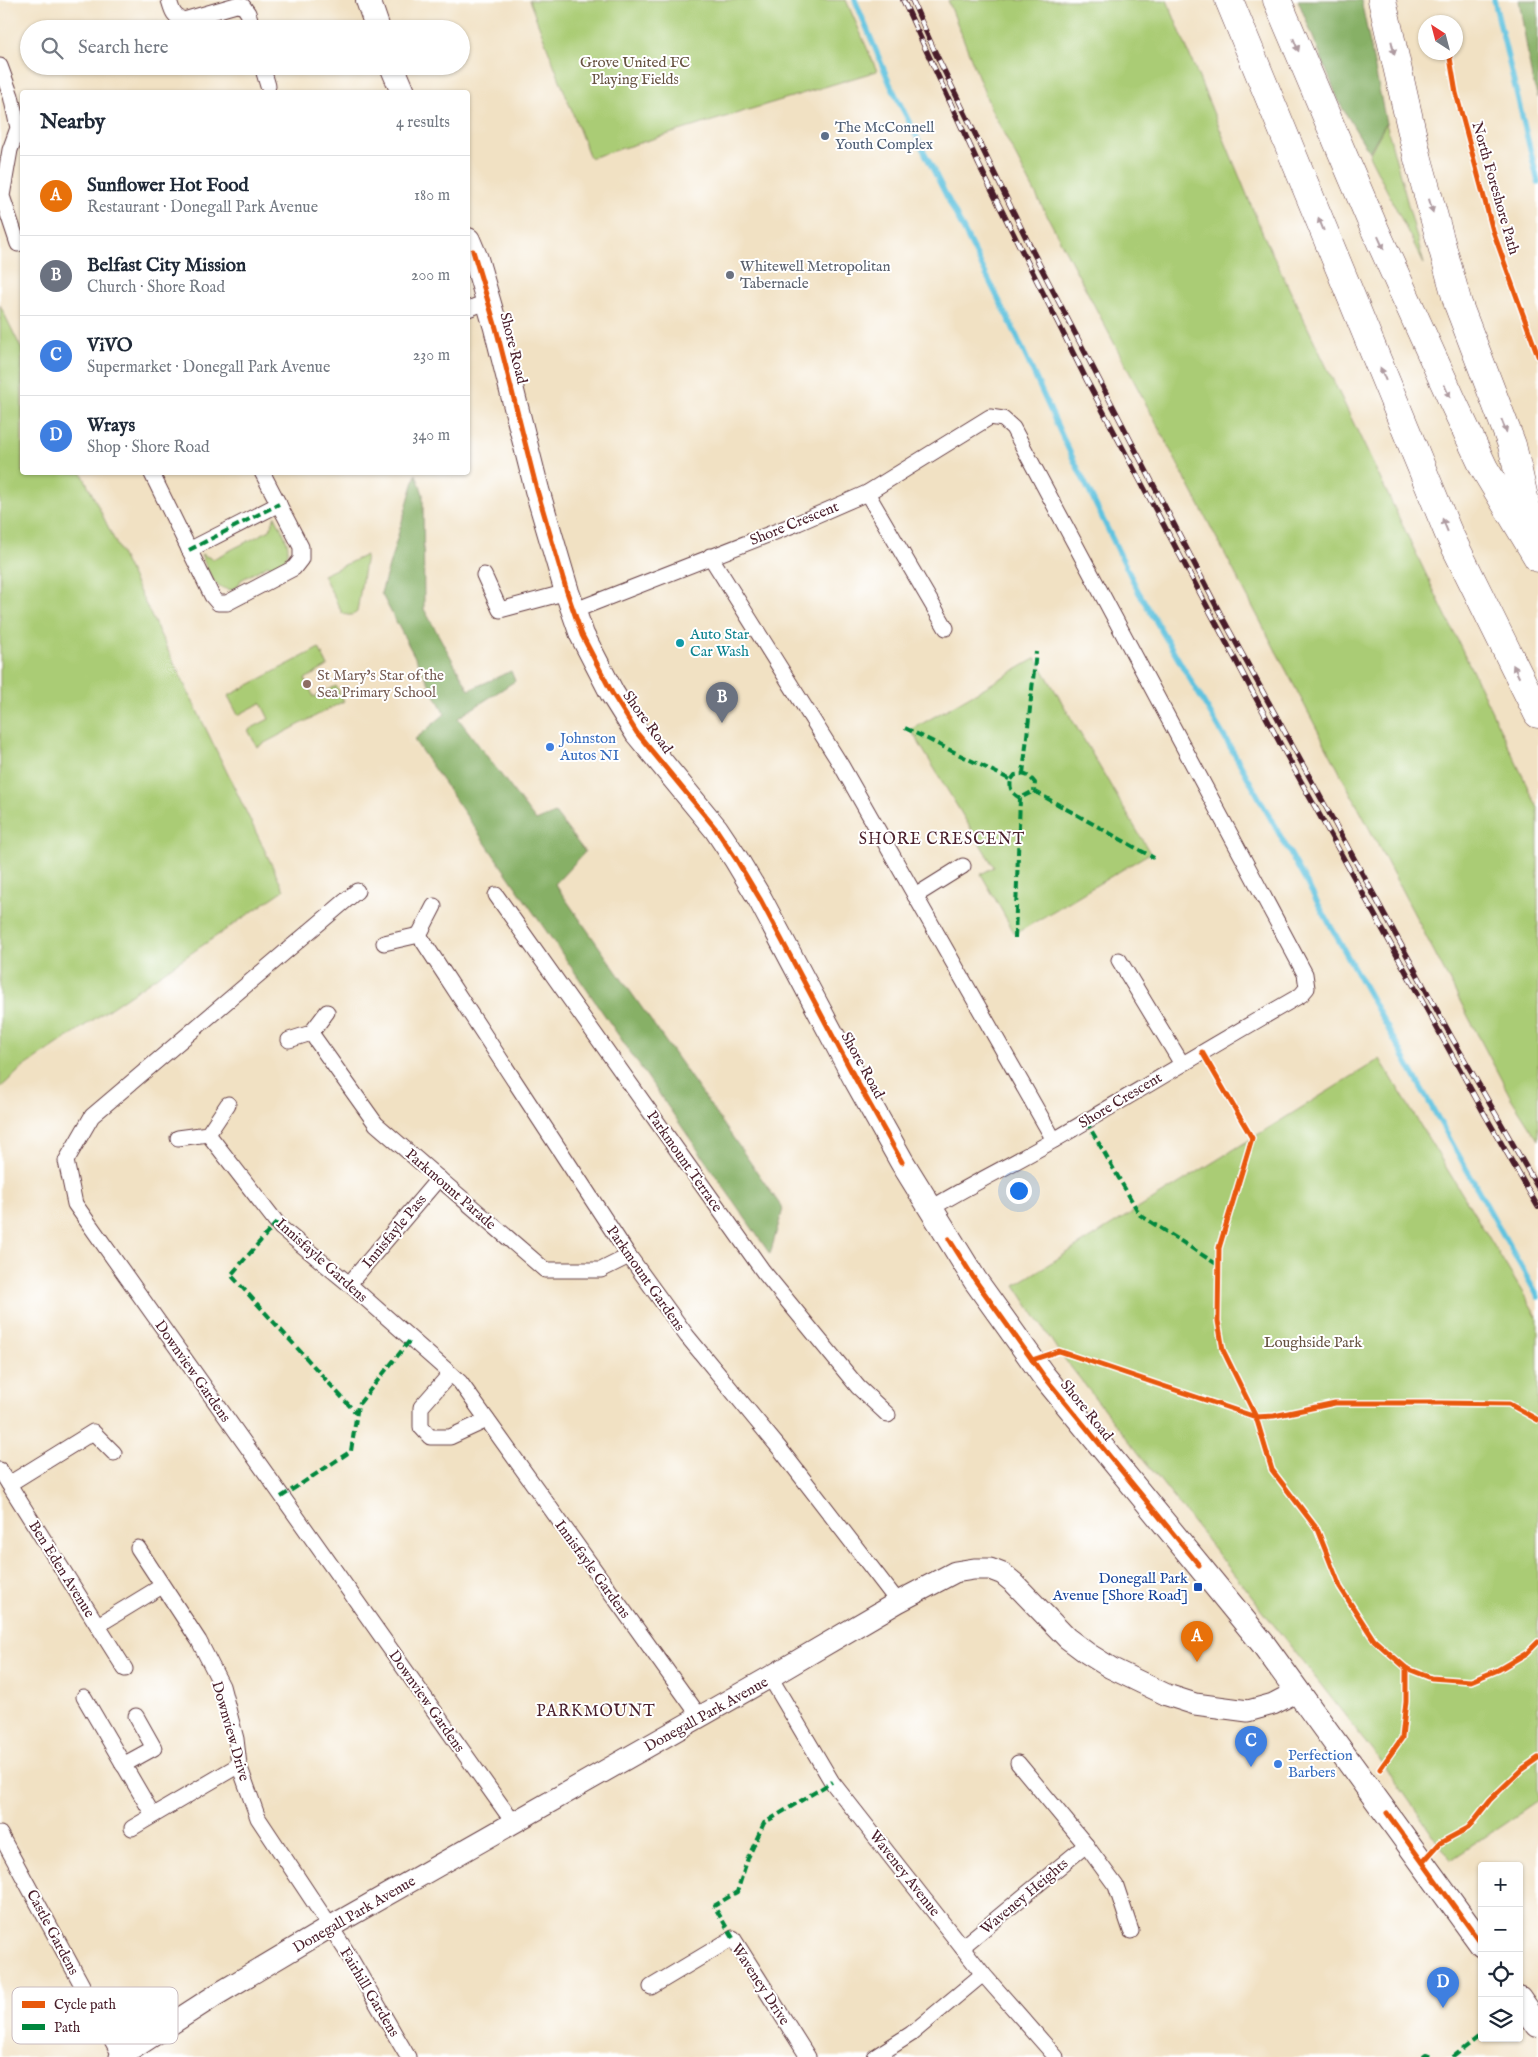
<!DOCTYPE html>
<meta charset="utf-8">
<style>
body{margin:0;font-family:"IM FELL English",serif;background:#f2f2f3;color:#1f2937}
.controls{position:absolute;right:15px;bottom:15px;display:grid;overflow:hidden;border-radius:5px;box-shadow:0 1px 4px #0004}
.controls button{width:45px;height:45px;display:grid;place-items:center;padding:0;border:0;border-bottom:1px solid #e0e1e3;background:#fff;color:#1f2937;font:25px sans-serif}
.compass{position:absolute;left:1418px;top:15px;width:45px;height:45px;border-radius:50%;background:#fff;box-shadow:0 1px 4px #0004;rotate:324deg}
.you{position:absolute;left:1018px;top:1190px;width:18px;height:18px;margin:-12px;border:4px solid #fff;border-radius:50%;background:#1a73e8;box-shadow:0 0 0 8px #1a73e833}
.badge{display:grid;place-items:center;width:32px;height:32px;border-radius:50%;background:#2563eb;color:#fff;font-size:16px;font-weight:700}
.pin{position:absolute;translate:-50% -41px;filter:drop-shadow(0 1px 2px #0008)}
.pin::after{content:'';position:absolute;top:26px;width:18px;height:15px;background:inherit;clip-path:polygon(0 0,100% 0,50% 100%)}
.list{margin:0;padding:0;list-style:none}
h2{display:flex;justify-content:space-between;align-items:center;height:65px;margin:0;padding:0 20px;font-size:21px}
h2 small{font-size:16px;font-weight:400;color:#747a83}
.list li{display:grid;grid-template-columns:32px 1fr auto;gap:15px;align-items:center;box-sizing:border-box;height:80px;padding:0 20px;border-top:1px solid #e0e1e3}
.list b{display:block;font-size:19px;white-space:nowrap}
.list p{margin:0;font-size:16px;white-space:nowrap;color:#747a83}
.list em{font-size:16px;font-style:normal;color:#747a83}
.icon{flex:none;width:28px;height:28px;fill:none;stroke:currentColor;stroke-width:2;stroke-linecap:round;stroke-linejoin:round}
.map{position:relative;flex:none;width:1538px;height:2057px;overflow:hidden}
.search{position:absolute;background:#fff;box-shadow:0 1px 4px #0004;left:20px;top:20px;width:450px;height:55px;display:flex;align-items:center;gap:12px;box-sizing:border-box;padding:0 18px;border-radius:28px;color:#747a83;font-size:19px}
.panel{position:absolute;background:#fff;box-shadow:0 1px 4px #0004;left:20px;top:90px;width:450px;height:385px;border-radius:5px}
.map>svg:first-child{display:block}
</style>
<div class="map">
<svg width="1538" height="2057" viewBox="0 0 1538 2057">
<rect width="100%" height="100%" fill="#fff"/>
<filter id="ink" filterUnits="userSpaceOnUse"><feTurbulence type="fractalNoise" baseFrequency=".02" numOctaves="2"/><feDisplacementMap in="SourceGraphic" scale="10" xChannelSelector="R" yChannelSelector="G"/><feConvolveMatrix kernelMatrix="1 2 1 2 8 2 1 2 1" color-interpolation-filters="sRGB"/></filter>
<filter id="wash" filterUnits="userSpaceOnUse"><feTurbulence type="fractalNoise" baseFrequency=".0096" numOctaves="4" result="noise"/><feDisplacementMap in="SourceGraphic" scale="20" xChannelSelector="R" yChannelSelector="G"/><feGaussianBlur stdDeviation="1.12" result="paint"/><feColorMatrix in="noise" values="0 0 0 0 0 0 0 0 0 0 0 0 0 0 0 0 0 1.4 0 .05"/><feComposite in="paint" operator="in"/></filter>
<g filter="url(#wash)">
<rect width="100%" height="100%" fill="#f1e1c3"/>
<g fill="#aacc75" stroke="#7a7650">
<path d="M529 0H846L877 71 590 158Z"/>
<path d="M948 0H1167L1263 234 1538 808V1140L1511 1098 991 109Z"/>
<path d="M1386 123 1424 264 1369 155Z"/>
<path d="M0 305 22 350V472L82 473 284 890 21 1069 0 1088Z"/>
<path d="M275 516C285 537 299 554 274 570L268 565 241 580 238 586 231 590C212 588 208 570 201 554L213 559 270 530Z"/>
<path d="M366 555 357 612C353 616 347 616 342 613L323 575Z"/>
<path d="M319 648 328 666 305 679 314 697 336 686 344 701 257 747 248 730 269 719 261 703 238 715 228 696Z"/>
<path d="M1036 658 1150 853 1015 934 981 874 994 867 911 730Z"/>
<path d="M1380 1059 1538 1318V1801L1451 1860 1384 1765 1059 1352 1015 1285Z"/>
</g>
<g fill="#87b066" stroke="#686848">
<path d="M1298 0H1361L1386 123 1369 152 1340 104Z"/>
<path d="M1519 0H1538V98L1532 79Z"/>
<path d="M416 474 423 494 424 609 469 690 511 671 515 681 458 718 536 821 555 813 585 852 555 884 783 1209 770 1254 414 740 445 714 381 593Z"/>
</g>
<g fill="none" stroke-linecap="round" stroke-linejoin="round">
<g stroke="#61c3df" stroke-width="5.5">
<path d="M855 0 890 84 1012 326 1063 438 1138 591 1239 762 1538 1297"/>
<path d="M1494 0 1538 182"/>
</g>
</g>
</g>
<g filter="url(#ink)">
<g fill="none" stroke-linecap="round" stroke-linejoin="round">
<defs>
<g id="street">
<path d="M169 0C172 10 173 17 184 20L236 5 243 6 248 13 253 29"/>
<path d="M0 66 11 96 18 128 10 150 2 196 18 244"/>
<path d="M262 66 268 86"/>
<path d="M468 309 489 301"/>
<path d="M151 472 212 596 218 603H227L294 568 301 559V547L262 472"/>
<path d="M867 493 946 628"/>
<path d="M189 550 279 504"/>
<path d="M710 556 841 765 1054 1140"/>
<path d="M484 575 500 610 567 592"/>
<path d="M573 611 798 523 867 493 990 417 1003 419 1013 428 1305 974 1307 988 1301 995C1219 1042 1138 1091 1056 1139 1015 1163 971 1184 930 1209"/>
<path d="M357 891 92 1116 66 1161 75 1204 513 1822"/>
<path d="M496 895 763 1271 858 1387 888 1415"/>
<path d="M915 896 963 866"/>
<path d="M419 935 629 1256 687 1336 780 1449 898 1602"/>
<path d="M384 943 419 935 434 906"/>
<path d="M1119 960 1182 1064"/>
<path d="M311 1033 376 1124 545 1270H601L629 1256"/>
<path d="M289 1040 311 1033 327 1012"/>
<path d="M208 1134 281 1228 349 1284 460 1382 700 1717"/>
<path d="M178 1138 208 1134 228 1104"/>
<path d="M349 1284 439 1178"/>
<path d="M450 1374 421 1407V1427L430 1437H450L487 1420"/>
<path d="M0 1470 125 1669"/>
<path d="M9 1484 93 1432 114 1453"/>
<path d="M138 1548 199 1641 222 1686 236 1739 239 1765 258 1818 345 1949 408 2057"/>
<path d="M98 1625 162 1586"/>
<path d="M770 1677 832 1782 983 1974 1056 2057"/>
<path d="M84 1697 153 1815"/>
<path d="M1018 1763 1086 1845 1116 1886 1131 1931"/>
<path d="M123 1765 154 1748 136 1716"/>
<path d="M132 1828 239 1765"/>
<path d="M0 1834 121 2057"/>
<path d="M962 1947 1086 1845"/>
<path d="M651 1987 733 1938 808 2057"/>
<path d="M875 2057 911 2034 983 1974"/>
</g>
<path id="secondary" d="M120 2057 216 1995 330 1927 770 1677 898 1602 955 1572 974 1569H990L1003 1574 1014 1583 1067 1638 1087 1653 1111 1668 1167 1695 1195 1704 1248 1711 1273 1704 1298 1691"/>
<g id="primary">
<path d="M368 0 378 29"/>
<path d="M392 66 403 92"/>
<path d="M468 240 476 259 496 328 537 490 567 592 582 635 612 693 637 733 716 829 736 859 760 899 855 1078 902 1162 975 1280 1043 1375 1264 1645 1482 1945"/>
<path d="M1519 1998 1538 2025"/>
</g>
<g id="highway">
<path d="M1229 0 1448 532 1538 714"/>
<path d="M1277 0 1372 223 1453 402 1484 468 1538 558"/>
<path d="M1382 0 1418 159 1458 304 1512 445 1532 532"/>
</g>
</defs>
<use href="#street" stroke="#633c42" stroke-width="17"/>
<use href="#secondary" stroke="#633c42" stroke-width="23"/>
<use href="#primary" stroke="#633c42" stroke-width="26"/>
<use href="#highway" stroke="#633c42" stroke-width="29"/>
<use href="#street" stroke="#fff" stroke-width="15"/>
<use href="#secondary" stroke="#fff" stroke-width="21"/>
<use href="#primary" stroke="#fff" stroke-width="24"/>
<use href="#highway" stroke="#fff" stroke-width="28"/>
<defs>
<g id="rail">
<path d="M903 0 979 165 1087 381 1282 747 1485 1115 1538 1207"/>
<path d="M912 0 935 52 1033 252 1222 617 1451 1036 1538 1188"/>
</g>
</defs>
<use href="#rail" stroke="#4a1f2b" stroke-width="5.5"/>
<use href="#rail" stroke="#fff" stroke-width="4" stroke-dasharray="11" stroke-linecap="butt"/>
<g stroke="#00873e" stroke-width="4" stroke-dasharray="8 4" stroke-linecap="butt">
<path d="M189 550 279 504"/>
<path d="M905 728 1011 780C1009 789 1012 793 1020 798L1034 791 1154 858"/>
<path d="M1023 774 1036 652"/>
<path d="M1011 780 1015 775C1025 773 1029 775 1035 783L1034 791"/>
<path d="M1015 938 1020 798"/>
<path d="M1086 1121 1140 1215 1218 1265"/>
<path d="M277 1222 231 1275 357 1414"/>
<path d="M281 1497 351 1451 358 1405 411 1339"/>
<path d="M733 1938 714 1906 737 1892 748 1858 764 1823 832 1782"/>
<path d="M1423 2057 1426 2055 1432 2057"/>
<path d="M1453 2057 1482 2034"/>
</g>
<defs>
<g id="cycleway">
<path d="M1449 52 1456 93 1493 231 1538 356"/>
<path d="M473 251 496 328 537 490 567 592 582 635 612 693 637 733 716 829 736 859 760 899 855 1078 902 1162"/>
<path d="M1202 1052 1252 1138 1219 1248 1218 1321 1223 1350 1256 1417 1272 1470 1317 1529 1340 1587 1374 1640 1406 1668 1431 1678 1471 1681 1498 1670 1527 1653 1538 1642"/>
<path d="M949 1239 975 1280 1043 1375 1199 1565"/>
<path d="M1032 1360 1059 1351 1256 1417 1274 1416 1335 1403H1442L1509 1404 1538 1420"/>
<path d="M1380 1769 1402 1738 1406 1701V1668"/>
<path d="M1387 1813 1482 1945"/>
<path d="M1423 1862 1440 1843 1468 1828 1490 1800 1521 1770 1538 1758"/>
</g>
</defs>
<use href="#cycleway" stroke="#fff" stroke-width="8"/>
<use href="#cycleway" stroke="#e8590c" stroke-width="5"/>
</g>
<defs><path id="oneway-solid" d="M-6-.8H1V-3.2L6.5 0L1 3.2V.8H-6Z" transform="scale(1.25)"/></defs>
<g fill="#ae9aa0">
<use href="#oneway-solid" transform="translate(1296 45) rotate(68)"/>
<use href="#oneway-solid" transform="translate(1393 48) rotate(77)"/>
<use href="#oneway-solid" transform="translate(1431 206) rotate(74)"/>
<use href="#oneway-solid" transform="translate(1321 224) rotate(-112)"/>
<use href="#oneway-solid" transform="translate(1381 243) rotate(66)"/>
<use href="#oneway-solid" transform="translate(1383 374) rotate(-112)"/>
<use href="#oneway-solid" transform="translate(1447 391) rotate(66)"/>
<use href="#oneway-solid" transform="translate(1504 426) rotate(69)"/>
<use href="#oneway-solid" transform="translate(1445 525) rotate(-112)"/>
<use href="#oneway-solid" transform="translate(1516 671) rotate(-116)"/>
</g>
</g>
<circle fill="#5c6f8a" stroke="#fff" stroke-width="2" cx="825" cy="136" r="5"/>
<circle fill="#6b7280" stroke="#fff" stroke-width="2" cx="730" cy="275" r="5"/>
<circle fill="#0f9aa8" stroke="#fff" stroke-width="2" cx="680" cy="643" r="5"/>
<circle fill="#8d6e63" stroke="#fff" stroke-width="2" cx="307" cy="684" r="5"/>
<g fill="#3f7fe0" stroke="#fff" stroke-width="2">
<circle cx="550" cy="747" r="5"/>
<circle cx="1278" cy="1764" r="5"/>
</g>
<rect fill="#1a4fb4" stroke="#fff" stroke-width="2" x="1193" y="1582" width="10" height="10" rx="2.5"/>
<g text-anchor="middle" stroke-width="4" stroke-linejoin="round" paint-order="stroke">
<g font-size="15" fill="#675341" stroke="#fff">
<text x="635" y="67">Grove United FC<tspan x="635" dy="17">Playing Fields</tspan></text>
<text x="1313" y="1347">Loughside Park</text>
</g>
<g font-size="15" fill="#4e5e75" stroke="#fff" text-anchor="start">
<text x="835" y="132">The McConnell<tspan x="835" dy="17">Youth Complex</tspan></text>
</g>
<g font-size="15" fill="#4a1f2b" stroke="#fff">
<text transform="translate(1496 188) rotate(74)" y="5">North Foreshore Path</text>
<text transform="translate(514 348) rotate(76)" y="5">Shore Road</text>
<text transform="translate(794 523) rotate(-22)" y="5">Shore Crescent</text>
<text transform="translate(648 722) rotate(54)" y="5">Shore Road</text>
<text transform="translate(863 1065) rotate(61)" y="5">Shore Road</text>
<text transform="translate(1120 1100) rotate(-31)" y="5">Shore Crescent</text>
<text transform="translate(685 1161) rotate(55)" y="5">Parkmount Terrace</text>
<text transform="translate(451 1189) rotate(41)" y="5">Parkmount Parade</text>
<text transform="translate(394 1231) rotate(-50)" y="5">Innisfayle Pass</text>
<text transform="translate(322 1260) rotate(42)" y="5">Innisfayle Gardens</text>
<text transform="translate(646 1278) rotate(55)" y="5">Parkmount Gardens</text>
<text transform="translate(193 1371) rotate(55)" y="5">Downview Gardens</text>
<text transform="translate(1087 1410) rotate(51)" y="5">Shore Road</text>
<text transform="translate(62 1569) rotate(58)" y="5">Ben Eden Avenue</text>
<text transform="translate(593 1569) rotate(54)" y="5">Innisfayle Gardens</text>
<text transform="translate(427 1701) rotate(55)" y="5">Downview Gardens</text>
<text transform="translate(706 1714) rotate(-29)" y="5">Donegall Park Avenue</text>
<text transform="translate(231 1731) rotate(74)" y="5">Downview Drive</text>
<text transform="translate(905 1873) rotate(52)" y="5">Waveney Avenue</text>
<text transform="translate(1024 1896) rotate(-40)" y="5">Waveney Heights</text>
<text transform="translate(354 1914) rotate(-30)" y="5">Donegall Park Avenue</text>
<text transform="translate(53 1932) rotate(62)" y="5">Castle Gardens</text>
<text transform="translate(761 1984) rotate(57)" y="5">Waveney Drive</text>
<text transform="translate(370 1992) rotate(59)" y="5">Fairhill Gardens</text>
</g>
<g font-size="15" fill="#5b616d" stroke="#fff" text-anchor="start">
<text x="740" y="271">Whitewell Metropolitan<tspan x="740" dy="17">Tabernacle</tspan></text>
</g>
<g font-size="15" fill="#0d838f" stroke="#fff" text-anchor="start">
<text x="690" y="639">Auto Star<tspan x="690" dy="17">Car Wash</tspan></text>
</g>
<g font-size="15" fill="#785e54" stroke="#fff" text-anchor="start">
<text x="317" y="680">St Mary's Star of the<tspan x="317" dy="17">Sea Primary School</tspan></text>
</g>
<g font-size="15" fill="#366cbe" stroke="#fff" text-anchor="start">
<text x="560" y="743">Johnston<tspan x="560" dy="17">Autos NI</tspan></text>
<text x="1288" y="1760">Perfection<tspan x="1288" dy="17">Barbers</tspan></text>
</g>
<g font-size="15" fill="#164399" stroke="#fff" text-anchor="end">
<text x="1188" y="1583">Donegall Park<tspan x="1188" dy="17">Avenue [Shore Road]</tspan></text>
</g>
<g font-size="16" letter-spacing="1" fill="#4a1f2b" stroke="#fff">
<text x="942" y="844">SHORE CRESCENT</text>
<text x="596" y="1716">PARKMOUNT</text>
</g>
</g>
<rect x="12" y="1987" width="166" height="57" rx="8" fill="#fff" stroke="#c9bcbf" stroke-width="1"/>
<rect x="22" y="2001" width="23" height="7" fill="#e8590c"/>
<rect x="22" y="2024" width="23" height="6" fill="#00873e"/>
<g font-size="14" fill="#4a1f2b">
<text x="54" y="2009">Cycle path</text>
<text x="54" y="2032">Path</text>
</g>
</svg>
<div class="controls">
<button>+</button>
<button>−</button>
<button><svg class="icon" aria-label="locate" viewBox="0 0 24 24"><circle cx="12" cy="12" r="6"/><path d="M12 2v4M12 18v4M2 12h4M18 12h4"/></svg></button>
<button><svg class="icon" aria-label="layers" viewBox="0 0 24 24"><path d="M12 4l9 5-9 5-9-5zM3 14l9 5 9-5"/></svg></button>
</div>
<svg class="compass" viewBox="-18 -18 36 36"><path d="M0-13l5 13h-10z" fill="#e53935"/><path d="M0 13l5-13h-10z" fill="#747a83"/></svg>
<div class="you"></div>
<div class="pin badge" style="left:1197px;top:1662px;background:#e8710a">A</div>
<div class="pin badge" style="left:722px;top:723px;background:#6b7280">B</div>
<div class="pin badge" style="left:1251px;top:1767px;background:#3f7fe0">C</div>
<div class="pin badge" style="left:1443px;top:2008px;background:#3f7fe0">D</div>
<div class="search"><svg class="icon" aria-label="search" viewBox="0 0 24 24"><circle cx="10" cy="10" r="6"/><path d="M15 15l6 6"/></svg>Search here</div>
<section class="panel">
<h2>Nearby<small>4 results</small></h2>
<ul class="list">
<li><span class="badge" style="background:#e8710a">A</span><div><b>Sunflower Hot Food</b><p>Restaurant · Donegall Park Avenue</p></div><em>180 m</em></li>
<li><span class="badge" style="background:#6b7280">B</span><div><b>Belfast City Mission</b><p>Church · Shore Road</p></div><em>200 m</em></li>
<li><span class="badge" style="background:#3f7fe0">C</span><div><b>ViVO</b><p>Supermarket · Donegall Park Avenue</p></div><em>230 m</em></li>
<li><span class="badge" style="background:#3f7fe0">D</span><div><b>Wrays</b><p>Shop · Shore Road</p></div><em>340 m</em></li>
</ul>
</section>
</div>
